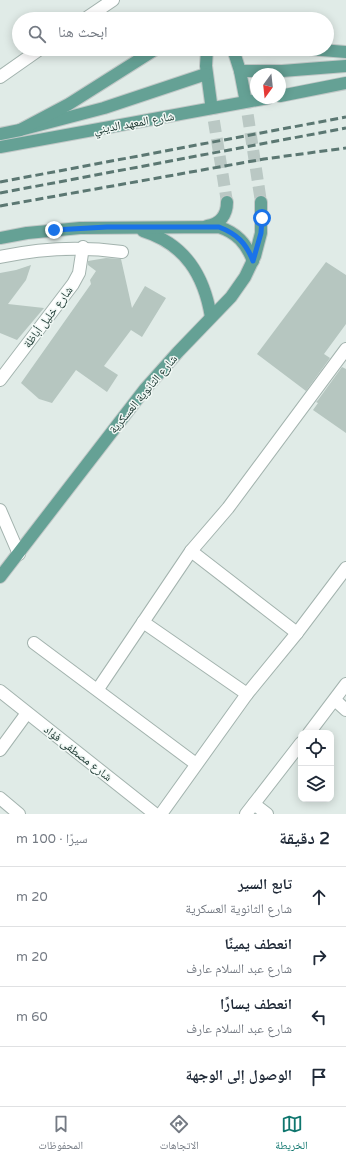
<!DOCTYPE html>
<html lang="ar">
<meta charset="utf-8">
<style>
body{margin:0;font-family:"Varela Round","Noto Naskh Arabic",sans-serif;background:#f6f6f7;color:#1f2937;direction:rtl}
.controls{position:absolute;right:12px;bottom:12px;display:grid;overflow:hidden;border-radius:8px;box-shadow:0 2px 10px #0003}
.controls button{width:36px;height:36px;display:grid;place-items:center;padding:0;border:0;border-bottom:1px solid #e0e1e3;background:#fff;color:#1f2937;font:20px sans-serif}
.compass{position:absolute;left:250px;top:68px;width:36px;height:36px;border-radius:50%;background:#fff;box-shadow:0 2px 10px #0003;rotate:195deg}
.stop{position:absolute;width:12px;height:12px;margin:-9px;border:3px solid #1a73e8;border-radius:50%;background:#fff}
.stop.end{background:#1a73e8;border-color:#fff;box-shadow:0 1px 4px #0008}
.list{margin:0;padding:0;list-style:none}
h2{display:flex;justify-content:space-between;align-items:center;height:52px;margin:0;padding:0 16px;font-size:17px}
h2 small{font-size:13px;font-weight:400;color:#747a83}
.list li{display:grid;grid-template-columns:26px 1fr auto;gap:12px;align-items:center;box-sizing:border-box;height:60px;padding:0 16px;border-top:1px solid #e0e1e3}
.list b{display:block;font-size:15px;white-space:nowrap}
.list p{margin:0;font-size:13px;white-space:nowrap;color:#747a83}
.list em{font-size:13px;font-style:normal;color:#747a83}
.icon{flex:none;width:22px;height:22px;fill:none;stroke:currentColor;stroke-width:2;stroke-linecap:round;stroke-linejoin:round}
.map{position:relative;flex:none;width:346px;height:814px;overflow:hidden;direction:ltr}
.search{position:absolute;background:#fff;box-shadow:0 2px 10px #0003;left:12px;right:12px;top:12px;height:44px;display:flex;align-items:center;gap:10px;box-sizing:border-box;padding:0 14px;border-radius:22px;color:#747a83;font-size:15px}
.sheet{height:292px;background:#fff}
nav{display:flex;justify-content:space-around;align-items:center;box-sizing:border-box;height:56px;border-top:1px solid #e0e1e3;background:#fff;font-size:11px;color:#747a83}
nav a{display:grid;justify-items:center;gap:2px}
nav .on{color:#0f766e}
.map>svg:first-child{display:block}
</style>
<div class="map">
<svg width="346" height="814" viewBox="0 0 346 814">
<rect width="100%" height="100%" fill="#e0ebe7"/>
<g fill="#b6c6c0">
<path d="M106 258 121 259 132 308 145 286 166 298 142 337 131 330 104 366 118 375 107 392 76 370 52 403 39 399 21 383 91 284 90 280 96 271 88 265V261Z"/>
<path d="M326 262 346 275V324L324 354 330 358 306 391 257 354Z"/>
<path d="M31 265 26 280 8 304 44 308 17 340 0 333V273L16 270Z"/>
<path d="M342 367 346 369V433L313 410 318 403 316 402 318 400Z"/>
</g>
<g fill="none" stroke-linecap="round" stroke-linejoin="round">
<g stroke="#bac8c4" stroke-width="12" stroke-dasharray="12 6" stroke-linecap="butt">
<path d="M245 97 261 202"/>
<path d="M211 103 227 202"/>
</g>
<defs>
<g id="street">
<path d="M85 19 113 0"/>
<path d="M0 77 40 49"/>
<path d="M0 257C41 248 80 246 122 252"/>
<path d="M0 380 73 284 79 273 83 247"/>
<path d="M0 510 19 554"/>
<path d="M191 551 297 633"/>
<path d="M143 622 247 694"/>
<path d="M34 643 196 764"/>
<path d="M98 689 191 551 228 508 346 349"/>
<path d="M0 691 155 814"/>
<path d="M335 700 346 710"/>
<path d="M309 733 346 684"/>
<path d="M0 750 27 713"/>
<path d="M0 798 19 814"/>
<path d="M254 804 267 814"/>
<path d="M161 814 247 694 297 633 346 568"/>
<path d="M246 814 301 743"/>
</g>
<g id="primary">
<path d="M207 49 206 66 211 103"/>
<path d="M233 49 240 71 245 97"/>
<path d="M309 49 346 52"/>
<path d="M240 71H282L346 66"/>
<path d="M280 96 346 83"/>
<path d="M20 130 104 108 206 74"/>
<path d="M0 134 20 130 69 104 156 49"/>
<path d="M0 147 268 98"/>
<path d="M207 226C220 224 227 215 227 202"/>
<path d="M143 231C185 244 204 275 211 317"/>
<path d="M0 238 27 233 80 228 219 227C237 233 246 243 253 261"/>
<path d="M0 577 145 389 178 352 231 297 245 277 255 256 261 233V202"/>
</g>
</defs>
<use href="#street" stroke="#a3b3ae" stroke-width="14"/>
<use href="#primary" stroke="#c1c8c7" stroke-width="14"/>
<use href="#street" stroke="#fff" stroke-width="12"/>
<use href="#primary" stroke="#65a195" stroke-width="12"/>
<g stroke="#5b7772" stroke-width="3" stroke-dasharray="8 4" stroke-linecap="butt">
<path d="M0 182 346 117"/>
<path d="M0 193 346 128"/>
<path d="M0 206 264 159 346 148"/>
</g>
</g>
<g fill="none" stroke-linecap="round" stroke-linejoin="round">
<path stroke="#1a73e8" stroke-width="5" d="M54 230 107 227H219C237 234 246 243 253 261L261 233 262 218"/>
</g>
<g text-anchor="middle" stroke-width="3" stroke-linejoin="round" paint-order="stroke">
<g font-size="12" fill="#213c36" stroke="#f1f8f5">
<text transform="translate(134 123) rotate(-10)" y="4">شارع المعهد الديني</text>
<text transform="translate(48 317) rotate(-53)" y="4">شارع خليل أباظة</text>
<text transform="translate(143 394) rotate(-50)" y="4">شارع الثانوية العسكرية</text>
<text transform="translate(78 753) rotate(38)" y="4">شارع مصطفى فؤاد</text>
</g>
</g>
</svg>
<div class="controls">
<button><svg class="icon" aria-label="locate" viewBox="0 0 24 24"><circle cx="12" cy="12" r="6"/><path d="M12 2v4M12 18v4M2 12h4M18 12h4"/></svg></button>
<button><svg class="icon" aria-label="layers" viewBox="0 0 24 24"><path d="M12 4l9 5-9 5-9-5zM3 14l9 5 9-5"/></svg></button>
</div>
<svg class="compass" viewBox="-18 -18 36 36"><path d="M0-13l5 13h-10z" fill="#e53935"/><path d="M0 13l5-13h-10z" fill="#747a83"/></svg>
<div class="stop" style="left:262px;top:218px"></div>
<div class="stop end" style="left:54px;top:230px"></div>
<div class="search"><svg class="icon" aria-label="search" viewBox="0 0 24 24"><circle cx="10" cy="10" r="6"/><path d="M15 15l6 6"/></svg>ابحث هنا</div>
</div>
<section class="sheet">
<h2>2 دقيقة<small>سيرًا · 100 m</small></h2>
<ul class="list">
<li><svg class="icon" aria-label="ahead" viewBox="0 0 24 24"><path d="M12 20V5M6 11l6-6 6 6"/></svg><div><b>تابع السير</b><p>شارع الثانوية العسكرية</p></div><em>20 m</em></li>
<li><svg class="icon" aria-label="right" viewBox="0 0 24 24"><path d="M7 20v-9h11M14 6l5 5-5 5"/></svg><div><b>انعطف يمينًا</b><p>شارع عبد السلام عارف</p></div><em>20 m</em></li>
<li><svg class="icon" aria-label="left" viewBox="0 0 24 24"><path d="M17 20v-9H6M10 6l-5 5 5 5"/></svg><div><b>انعطف يسارًا</b><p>شارع عبد السلام عارف</p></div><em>60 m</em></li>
<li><svg class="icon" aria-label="arrive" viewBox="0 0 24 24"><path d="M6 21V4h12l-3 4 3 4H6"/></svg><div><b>الوصول إلى الوجهة</b></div></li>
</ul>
</section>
<nav>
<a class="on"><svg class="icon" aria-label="map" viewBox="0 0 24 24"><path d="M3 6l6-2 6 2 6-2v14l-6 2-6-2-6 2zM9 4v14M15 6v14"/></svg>الخريطة</a>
<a><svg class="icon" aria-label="directions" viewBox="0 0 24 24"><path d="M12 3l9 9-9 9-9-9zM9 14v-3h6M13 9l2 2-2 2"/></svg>الاتجاهات</a>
<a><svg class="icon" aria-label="saved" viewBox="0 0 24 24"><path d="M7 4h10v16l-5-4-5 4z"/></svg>المحفوظات</a>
</nav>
